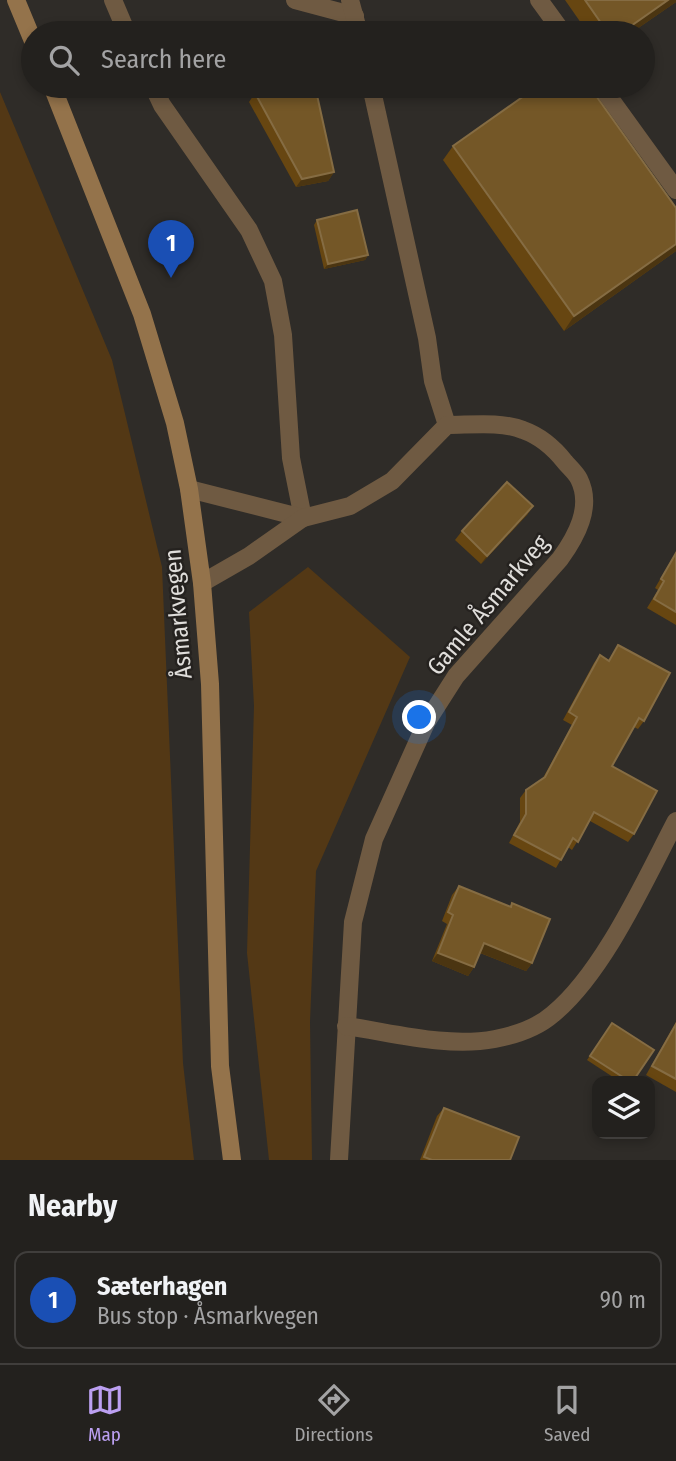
<!DOCTYPE html>
<meta charset="utf-8">
<style>
body{margin:0;font-family:"Fira Sans Condensed",sans-serif;background:#2b2927;color:#f1f3f6}
.controls{position:absolute;right:21px;bottom:21px;display:grid;overflow:hidden;border-radius:14px;box-shadow:0 4px 10px #0003}
.controls button{width:63px;height:63px;display:grid;place-items:center;padding:0;border:0;border-bottom:2px solid #403e3c;background:#23211e;color:#f1f3f6;font:35px sans-serif}
.you{position:absolute;left:420px;top:718px;width:24px;height:24px;margin:-18px;border:5px solid #fff;border-radius:50%;background:#1a73e8;box-shadow:0 0 0 10px #1a73e833}
.badge{display:grid;place-items:center;width:46px;height:46px;border-radius:50%;background:#bca0f2;color:#fff;font-size:23px;font-weight:700}
.pin{position:absolute;translate:-50% -58px;filter:drop-shadow(0 2px 4px #0008)}
.pin::after{content:'';position:absolute;top:37px;width:24px;height:21px;background:inherit;clip-path:polygon(0 0,100% 0,50% 100%)}
.list{margin:0;padding:0;list-style:none}
h2{display:flex;justify-content:space-between;align-items:center;height:91px;margin:0;padding:0 28px;font-size:30px}
h2 small{font-size:23px;font-weight:400;color:#a3a3a4}
.list li{display:grid;grid-template-columns:46px 1fr auto;gap:21px;align-items:center;box-sizing:border-box;height:98px;margin:0 14px 14px;padding:0 14px;border:2px solid #403e3c;border-radius:14px}
.list b{display:block;font-size:26px;white-space:nowrap}
.list p{margin:0;font-size:23px;white-space:nowrap;color:#a3a3a4}
.list em{font-size:23px;font-style:normal;color:#a3a3a4}
.icon{flex:none;width:38px;height:38px;fill:none;stroke:currentColor;stroke-width:2;stroke-linecap:round;stroke-linejoin:round}
.map{position:relative;flex:none;width:676px;height:1160px;overflow:hidden}
.search{position:absolute;background:#23211e;box-shadow:0 4px 10px #0003;left:21px;right:21px;top:21px;height:77px;display:flex;align-items:center;gap:18px;box-sizing:border-box;padding:0 24px;border-radius:38px;color:#a3a3a4;font-size:26px}
.sheet{height:203px;background:#23211e}
nav{display:flex;justify-content:space-around;align-items:center;box-sizing:border-box;height:98px;border-top:2px solid #403e3c;background:#23211e;font-size:19px;color:#a3a3a4}
nav a{display:grid;justify-items:center;gap:4px}
nav .on{color:#bca0f2}
.map>svg:first-child{display:block}
</style>
<div class="map">
<svg width="676" height="1160" viewBox="0 0 676 1160">
<rect width="100%" height="100%" fill="#2f2c28"/>
<g fill="#533815">
<path d="M0 92 112 360 162 567 183 1063 194 1160H0Z"/>
<path d="M308 567 410 657 316 871 310 1022 312 1160H269L247 953 254 706 249 612Z"/>
</g>
<g fill="none" stroke-linecap="round" stroke-linejoin="round">
<g stroke="#6f5a42" stroke-width="18">
<path d="M113 0 127 33"/>
<path d="M295 0 355 16"/>
<path d="M350 0 359 33"/>
<path d="M539 0 563 33"/>
<path d="M153 86 162 105 249 230 273 281 283 335 291 458 303 518"/>
<path d="M371 86 427 338 433 381 447 425"/>
<path d="M601 86 676 190"/>
<path d="M189 489 303 518"/>
<path d="M202 583 249 556 303 518 350 506 392 481 447 425C471 425 500 421 523 430 540 436 554 448 565 462 570 468 576 473 579 479 593 507 576 537 560 559L456 676 426 723 374 839 353 922 339 1160"/>
<path d="M346 1026C394 1033 447 1048 495 1039 516 1035 537 1028 553 1014 604 972 645 880 676 821"/>
</g>
<g stroke="#94734b" stroke-width="18">
<path d="M16 0 33 41"/>
<path d="M52 86 142 314 175 423 189 489 202 583 210 684 220 1066 232 1160"/>
</g>
</g>
<g fill="#674611">
<path d="M565 0H676V2L631 33H588Z"/>
<path d="M266 86H315L334 172 328 181 296 187 249 102 255 93 267 90Z"/>
<path d="M453 146 676 208V251L564 331 443 160Z"/>
<path d="M317 220 368 255 365 260 324 269 314 225Z"/>
<path d="M533 506 527 515 481 564 455 540 462 531Z"/>
<path d="M676 552V625L647 608 658 590 655 588Z"/>
<path d="M618 645 644 721 638 729 634 727 612 766 634 834 628 842 590 821 572 850 568 847 556 868 509 843 520 822V798L526 790 543 778 572 725 563 720 594 663 600 655 609 660Z"/>
<path d="M459 886 509 907 512 903 532 963 526 971 480 953 474 967 468 976 432 961 447 924 442 921 452 895Z"/>
<path d="M676 1022V1092L646 1075Z"/>
<path d="M612 1023 633 1081H619L587 1060Z"/>
<path d="M444 1108 510 1160H420L437 1116Z"/>
</g>
<g fill="#4b3511">
<path d="M668 0H676V2L631 33H621Z"/>
<path d="M334 172 328 181 296 187 302 179Z"/>
<path d="M676 244V251L564 331 574 316Z"/>
<path d="M368 255 365 260 324 269 328 264Z"/>
<path d="M533 506 527 515 481 564 487 556Z"/>
<path d="M484 943 532 963 526 971 478 952Z"/>
<path d="M438 953 474 967 468 976 432 961Z"/>
</g>
<g fill="#745727" stroke="#856c43" stroke-width="2">
<path d="M585 0H668L621 33H608Z"/>
<path d="M274 86H315L334 172 302 179 255 93 274 88Z"/>
<path d="M538 86H589L676 208V244L574 316 453 146Z"/>
<path d="M357 210 368 255 328 264 317 220Z"/>
<path d="M507 482 533 506 487 556 462 531Z"/>
<path d="M676 553V612L654 599 664 581 661 579Z"/>
<path d="M618 645 670 673 644 721 639 718 612 766 657 791 634 834 594 812 578 842 573 838 561 860 514 835 526 814V790L545 777 577 717 569 712 600 655 609 661Z"/>
<path d="M459 886 511 907 512 903 550 919 532 963 484 943 474 967 438 953 453 915 448 912Z"/>
<path d="M612 1023 654 1050 633 1081H629L590 1056Z"/>
<path d="M676 1024V1079L652 1066Z"/>
<path d="M444 1108 519 1137 510 1160H432L424 1157Z"/>
</g>
<g text-anchor="middle" stroke-width="5" stroke-linejoin="round" paint-order="stroke">
<g font-size="24" fill="#e0dedb" stroke="#25221f">
<text transform="translate(488 605) rotate(-50)" y="8">Gamle Åsmarkveg</text>
<text transform="translate(178 614) rotate(-95)" y="8">Åsmarkvegen</text>
</g>
</g>
</svg>
<div class="controls">
<button><svg class="icon" aria-label="layers" viewBox="0 0 24 24"><path d="M12 4l9 5-9 5-9-5zM3 14l9 5 9-5"/></svg></button>
</div>
<div class="you"></div>
<div class="pin badge" style="left:171px;top:278px;background:#1a4fb4">1</div>
<div class="search"><svg class="icon" aria-label="search" viewBox="0 0 24 24"><circle cx="10" cy="10" r="6"/><path d="M15 15l6 6"/></svg>Search here</div>
</div>
<section class="sheet">
<h2>Nearby<small></small></h2>
<ul class="list">
<li><span class="badge" style="background:#1a4fb4">1</span><div><b>Sæterhagen</b><p>Bus stop · Åsmarkvegen</p></div><em>90 m</em></li>
</ul>
</section>
<nav>
<a class="on"><svg class="icon" aria-label="map" viewBox="0 0 24 24"><path d="M3 6l6-2 6 2 6-2v14l-6 2-6-2-6 2zM9 4v14M15 6v14"/></svg>Map</a>
<a><svg class="icon" aria-label="directions" viewBox="0 0 24 24"><path d="M12 3l9 9-9 9-9-9zM9 14v-3h6M13 9l2 2-2 2"/></svg>Directions</a>
<a><svg class="icon" aria-label="saved" viewBox="0 0 24 24"><path d="M7 4h10v16l-5-4-5 4z"/></svg>Saved</a>
</nav>
